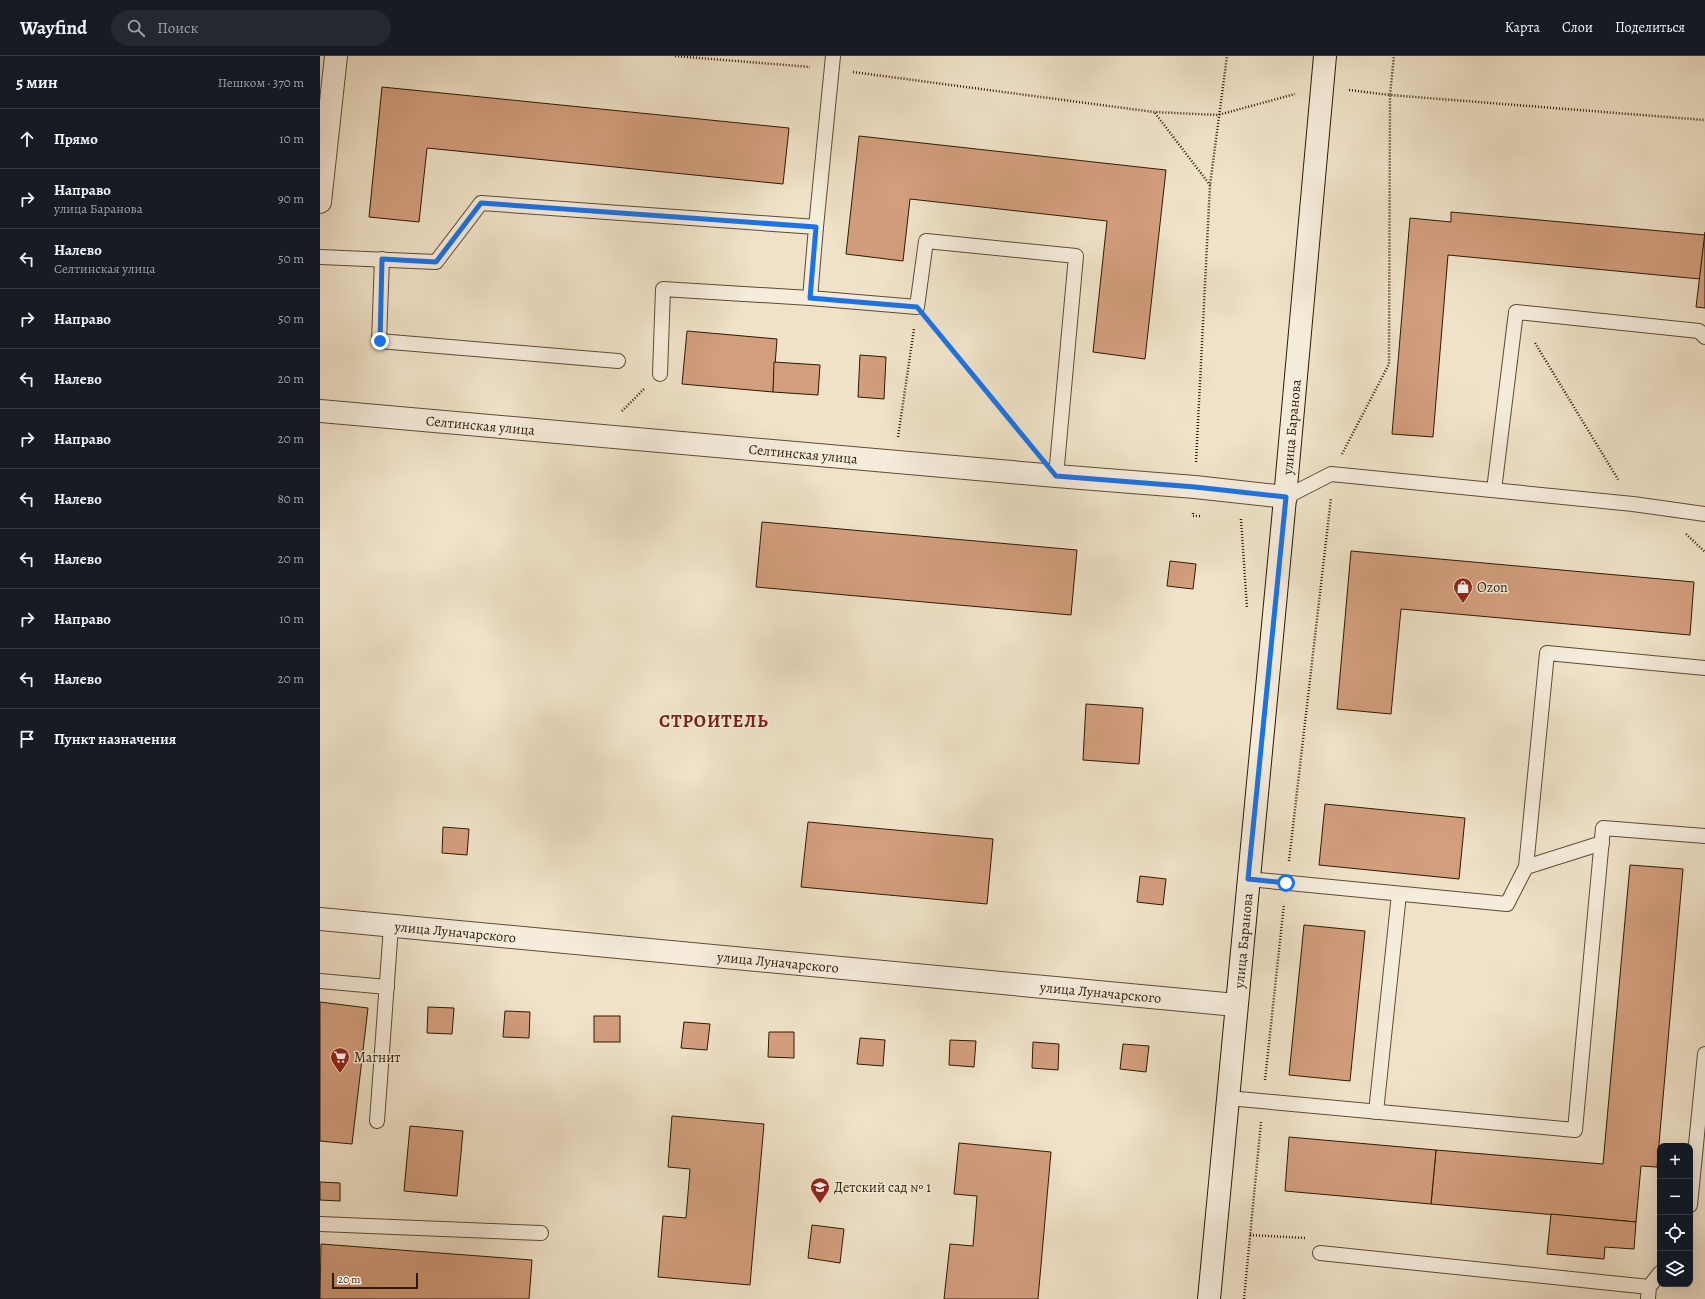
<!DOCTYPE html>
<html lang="ru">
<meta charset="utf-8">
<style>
body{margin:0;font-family:Alegreya,serif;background:#242831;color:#f1f3f6}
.controls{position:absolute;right:12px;bottom:12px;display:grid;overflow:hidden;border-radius:8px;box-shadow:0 4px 16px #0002}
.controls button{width:36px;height:36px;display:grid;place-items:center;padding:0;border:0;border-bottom:1px solid #363941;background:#171b24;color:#f1f3f6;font:20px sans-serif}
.scale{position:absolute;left:12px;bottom:10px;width:86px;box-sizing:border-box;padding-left:4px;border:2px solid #2e1901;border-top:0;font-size:11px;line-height:14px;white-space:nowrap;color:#2e1901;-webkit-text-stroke:3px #f5ecdb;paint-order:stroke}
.stop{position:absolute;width:12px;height:12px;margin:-9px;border:3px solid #1a73e8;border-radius:50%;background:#fff}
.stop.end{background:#1a73e8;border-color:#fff;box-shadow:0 1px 4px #0008}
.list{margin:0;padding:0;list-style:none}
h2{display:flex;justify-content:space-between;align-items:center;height:52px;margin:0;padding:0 16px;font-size:17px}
h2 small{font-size:13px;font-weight:400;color:#9ea1a6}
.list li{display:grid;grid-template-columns:26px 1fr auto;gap:12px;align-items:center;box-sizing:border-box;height:60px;padding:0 16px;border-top:1px solid #363941}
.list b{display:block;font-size:15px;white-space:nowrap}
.list p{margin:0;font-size:13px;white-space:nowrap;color:#9ea1a6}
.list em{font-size:13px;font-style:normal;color:#9ea1a6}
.icon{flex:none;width:22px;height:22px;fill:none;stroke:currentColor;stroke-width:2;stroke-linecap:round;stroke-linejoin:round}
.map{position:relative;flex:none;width:1385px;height:1243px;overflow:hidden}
header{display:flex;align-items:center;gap:24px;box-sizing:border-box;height:56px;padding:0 20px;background:#171b24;border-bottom:1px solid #363941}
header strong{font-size:19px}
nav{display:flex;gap:22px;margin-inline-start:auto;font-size:14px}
.search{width:280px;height:36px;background:#242831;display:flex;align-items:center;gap:10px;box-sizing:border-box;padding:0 14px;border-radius:22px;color:#9ea1a6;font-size:15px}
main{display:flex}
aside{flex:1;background:#171b24}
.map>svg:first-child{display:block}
</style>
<header>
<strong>Wayfind</strong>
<div class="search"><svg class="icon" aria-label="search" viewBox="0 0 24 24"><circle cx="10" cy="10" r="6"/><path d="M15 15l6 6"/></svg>Поиск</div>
<nav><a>Карта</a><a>Слои</a><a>Поделиться</a></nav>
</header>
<main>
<aside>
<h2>5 мин<small>Пешком · 370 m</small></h2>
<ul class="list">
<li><svg class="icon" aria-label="ahead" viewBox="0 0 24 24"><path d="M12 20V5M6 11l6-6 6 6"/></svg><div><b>Прямо</b></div><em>10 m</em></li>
<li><svg class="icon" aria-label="right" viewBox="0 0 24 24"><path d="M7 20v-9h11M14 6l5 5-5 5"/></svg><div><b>Направо</b><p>улица Баранова</p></div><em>90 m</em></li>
<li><svg class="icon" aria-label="left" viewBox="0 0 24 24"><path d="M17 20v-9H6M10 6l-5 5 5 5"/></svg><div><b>Налево</b><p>Селтинская улица</p></div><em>50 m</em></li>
<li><svg class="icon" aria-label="right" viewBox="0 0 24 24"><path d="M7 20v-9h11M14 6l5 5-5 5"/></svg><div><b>Направо</b></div><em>50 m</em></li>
<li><svg class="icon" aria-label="left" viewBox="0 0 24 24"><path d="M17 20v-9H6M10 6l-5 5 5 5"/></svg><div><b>Налево</b></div><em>20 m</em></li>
<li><svg class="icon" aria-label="right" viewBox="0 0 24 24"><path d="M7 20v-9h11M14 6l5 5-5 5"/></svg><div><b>Направо</b></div><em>20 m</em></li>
<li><svg class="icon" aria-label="left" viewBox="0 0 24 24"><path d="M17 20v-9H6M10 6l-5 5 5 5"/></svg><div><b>Налево</b></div><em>80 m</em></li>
<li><svg class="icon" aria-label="left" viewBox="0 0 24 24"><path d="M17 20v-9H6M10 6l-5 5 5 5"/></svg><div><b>Налево</b></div><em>20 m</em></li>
<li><svg class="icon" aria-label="right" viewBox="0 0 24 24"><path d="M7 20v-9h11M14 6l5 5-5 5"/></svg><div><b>Направо</b></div><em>10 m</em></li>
<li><svg class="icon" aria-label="left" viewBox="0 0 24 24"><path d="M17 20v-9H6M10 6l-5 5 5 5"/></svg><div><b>Налево</b></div><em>20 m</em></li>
<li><svg class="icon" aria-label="arrive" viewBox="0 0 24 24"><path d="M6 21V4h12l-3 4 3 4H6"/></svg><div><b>Пункт назначения</b></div></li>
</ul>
</aside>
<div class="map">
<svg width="1385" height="1243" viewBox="0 0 1385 1243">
<rect width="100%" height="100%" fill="#efe2c8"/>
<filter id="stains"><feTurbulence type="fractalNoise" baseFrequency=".005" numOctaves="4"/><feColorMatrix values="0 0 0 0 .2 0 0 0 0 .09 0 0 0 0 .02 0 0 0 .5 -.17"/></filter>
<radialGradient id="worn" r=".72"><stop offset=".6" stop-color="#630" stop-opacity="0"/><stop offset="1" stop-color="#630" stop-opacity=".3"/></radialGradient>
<g fill="#d39e7e" stroke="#2e1901">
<path d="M62 31 469 72 463 128 107 92 99 166 49 161Z"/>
<path d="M539 80 846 114 825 303 773 296 787 165 590 143 583 205 526 198Z"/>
<path d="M1131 156 1385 179 1380 223 1128 199 1113 381 1072 378 1090 162 1131 166Z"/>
<path d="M1385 176V252L1376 251Z"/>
<path d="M367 275 457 283 453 336 362 328Z"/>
<path d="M540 299 566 301 564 343 538 341Z"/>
<path d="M454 306 500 309 498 339 453 336Z"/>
<path d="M442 466 757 494 751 559 436 531Z"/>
<path d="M1031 495 1374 526 1370 579 1081 553 1071 658 1017 653Z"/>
<path d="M850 505 876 508 873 533 847 530Z"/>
<path d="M766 648 823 652 819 708 763 704Z"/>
<path d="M1005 748 1145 762 1139 823 999 809Z"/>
<path d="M488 766 673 783 667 848 481 831Z"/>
<path d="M123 771 149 773 147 799 122 797Z"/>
<path d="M1310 809 1363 813 1337 1111 1321 1110 1316 1166 1111 1148 1116 1094 1283 1108Z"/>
<path d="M820 820 846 823 843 849 817 846Z"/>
<path d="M984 869 1045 875 1030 1025 969 1019Z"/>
<path d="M0 946 48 952 32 1088 0 1085Z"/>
<path d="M108 951 134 952 132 978 107 977Z"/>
<path d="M185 955 210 956 209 982 183 981Z"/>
<rect x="274" y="960" width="26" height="26"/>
<path d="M364 966 390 968 387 994 361 992Z"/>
<path d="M449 976H474V1002L448 1001Z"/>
<path d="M540 982 565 984 563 1010 537 1008Z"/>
<path d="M630 984 656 985 654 1011 629 1009Z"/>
<path d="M713 986 739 988 738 1014 712 1012Z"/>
<path d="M803 988 829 990 826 1016 800 1013Z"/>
<path d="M352 1060 444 1068 430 1229 338 1221 343 1160 366 1162 370 1113 348 1111Z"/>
<path d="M90 1070 143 1075 137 1140 84 1135Z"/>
<path d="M969 1081 1116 1094 1111 1148 965 1135Z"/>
<path d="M639 1087 731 1096 718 1243H624L630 1188 653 1190 657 1140 634 1138Z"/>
<path d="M0 1126 20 1127V1145L0 1144Z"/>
<path d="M1231 1158 1316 1166 1314 1193 1285 1191 1284 1203 1227 1198Z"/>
<path d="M492 1169 524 1173 520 1207 488 1202Z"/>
<path d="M1 1188 212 1204 209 1243H0Z"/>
</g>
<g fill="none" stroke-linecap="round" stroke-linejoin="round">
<defs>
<g id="lane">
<path d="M496 171 513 0"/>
<path d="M0 201 116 206 161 147 496 171 490 242 597 251 606 185 756 200 736 420"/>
<path d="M62 203 59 285 298 305"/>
<path d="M340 318 343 233 490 242"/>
<path d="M1174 434 1196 256 1379 275 1385 281"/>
<path d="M966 441 1011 418 1313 448 1385 458"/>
<path d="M1206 811 1227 597 1385 612"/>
<path d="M928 823 1187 848 1206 811 1282 787"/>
<path d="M0 925 67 931"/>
<path d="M908 1042 1255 1074 1283 772 1385 780"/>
<path d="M1056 1056 1079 838"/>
<path d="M57 1065 71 870"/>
<path d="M1370 1149 1385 998"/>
<path d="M0 1168 221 1177"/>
<path d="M1000 1197 1329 1231"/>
<path d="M1328 1243 1329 1231 1340 1217"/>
</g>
<g id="street">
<path d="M0 146 16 0"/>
<path id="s1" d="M0 355 736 420 875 431 966 441"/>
<path id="s2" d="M0 863 916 949"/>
</g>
<g id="secondary">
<path id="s3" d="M889 1243 963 464 1005 0"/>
</g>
</defs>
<use href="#lane" stroke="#5e4b33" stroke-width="16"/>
<use href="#street" stroke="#5e4b33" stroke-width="24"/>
<use href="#secondary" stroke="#2e1901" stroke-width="24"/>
<g stroke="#2e1901" stroke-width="2.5" stroke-dasharray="1 2" stroke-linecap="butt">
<path d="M355 0 490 11"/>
<path d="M533 16 834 56 898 59 975 38"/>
<path d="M1029 34 1070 39 1074 0"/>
<path d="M835 57 890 129"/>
<path d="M611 268 712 391"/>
<path d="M1215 287 1299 425"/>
<path d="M302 355 324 333"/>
<path d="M578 381 594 273"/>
<path d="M1022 398 1069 308 1070 39 1385 64"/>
<path d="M876 406 890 129 907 0"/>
<path d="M873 457V460H881"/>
<path d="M921 463 927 552"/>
<path d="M1366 478 1385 496"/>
<path d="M969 805 1011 442"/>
<path d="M945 1024 964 848"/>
<path d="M930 1179 985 1182"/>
<path d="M924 1243 941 1066"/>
</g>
<use href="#lane" stroke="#f5ecdb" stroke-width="14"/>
<use href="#street" stroke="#f5ecdb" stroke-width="22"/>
<use href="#secondary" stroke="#f5ecdb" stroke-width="22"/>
</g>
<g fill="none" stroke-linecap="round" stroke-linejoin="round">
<path stroke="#1a73e8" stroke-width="5" d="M60 285 62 203 116 206 161 147 496 171 490 242 597 251 736 420 875 431 966 441 928 823 966 827"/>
</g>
<defs>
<symbol id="shop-pin" viewBox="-11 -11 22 30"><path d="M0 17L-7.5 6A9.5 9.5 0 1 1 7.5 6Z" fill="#8f2418" stroke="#f5ecdb"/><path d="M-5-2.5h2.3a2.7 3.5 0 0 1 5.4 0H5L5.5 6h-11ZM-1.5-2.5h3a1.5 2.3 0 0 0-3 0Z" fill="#fff"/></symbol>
<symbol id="supermarket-pin" viewBox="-11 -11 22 30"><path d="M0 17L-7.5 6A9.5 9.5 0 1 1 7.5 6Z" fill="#8f2418" stroke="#f5ecdb"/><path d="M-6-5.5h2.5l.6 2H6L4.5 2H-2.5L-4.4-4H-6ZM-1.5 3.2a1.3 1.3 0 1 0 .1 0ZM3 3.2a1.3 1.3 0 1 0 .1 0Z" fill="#fff"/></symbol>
<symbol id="school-pin" viewBox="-11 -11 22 30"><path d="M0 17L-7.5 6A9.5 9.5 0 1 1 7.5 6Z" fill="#8f2418" stroke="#f5ecdb"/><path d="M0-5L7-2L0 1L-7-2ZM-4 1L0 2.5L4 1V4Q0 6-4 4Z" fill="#fff"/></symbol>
</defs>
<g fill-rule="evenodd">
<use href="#shop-pin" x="1132" y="520" width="22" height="30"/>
<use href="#supermarket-pin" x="9" y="990" width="22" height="30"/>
<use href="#school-pin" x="489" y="1120" width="22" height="30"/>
</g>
<g text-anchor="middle" stroke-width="3" stroke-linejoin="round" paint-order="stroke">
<g font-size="14" fill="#2e1901" stroke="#f5ecdb">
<text dy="5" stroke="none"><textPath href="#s1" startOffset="161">Селтинская улица</textPath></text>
<text dy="5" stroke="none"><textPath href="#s3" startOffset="876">улица Баранова</textPath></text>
<text dy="5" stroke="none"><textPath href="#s1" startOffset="485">Селтинская улица</textPath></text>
<text dy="5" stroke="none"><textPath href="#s2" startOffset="136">улица Луначарского</textPath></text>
<text dy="5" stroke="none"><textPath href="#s3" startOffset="360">улица Баранова</textPath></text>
<text dy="5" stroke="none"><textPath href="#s2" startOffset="460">улица Луначарского</textPath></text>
<text dy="5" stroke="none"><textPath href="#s2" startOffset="784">улица Луначарского</textPath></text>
</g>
<g font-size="14" fill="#2e1901" stroke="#f5ecdb" text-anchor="start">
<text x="1157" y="536">Ozon</text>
<text x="34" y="1006">Магнит</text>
<text x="514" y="1136">Детский сад № 1</text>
</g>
<g font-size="18" font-weight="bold" letter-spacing="1" fill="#7a1f14" stroke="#f5ecdb">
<text x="394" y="671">СТРОИТЕЛЬ</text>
</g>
</g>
<rect width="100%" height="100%" filter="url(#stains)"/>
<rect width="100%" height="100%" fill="url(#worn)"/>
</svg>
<div class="controls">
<button>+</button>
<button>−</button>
<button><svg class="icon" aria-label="locate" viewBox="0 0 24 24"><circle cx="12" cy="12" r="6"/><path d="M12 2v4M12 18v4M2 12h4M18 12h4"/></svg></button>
<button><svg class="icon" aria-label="layers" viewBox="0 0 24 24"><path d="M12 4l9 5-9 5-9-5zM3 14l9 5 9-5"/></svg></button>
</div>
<div class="scale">20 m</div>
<div class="stop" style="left:966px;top:827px"></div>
<div class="stop end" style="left:60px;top:285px"></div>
</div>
</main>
